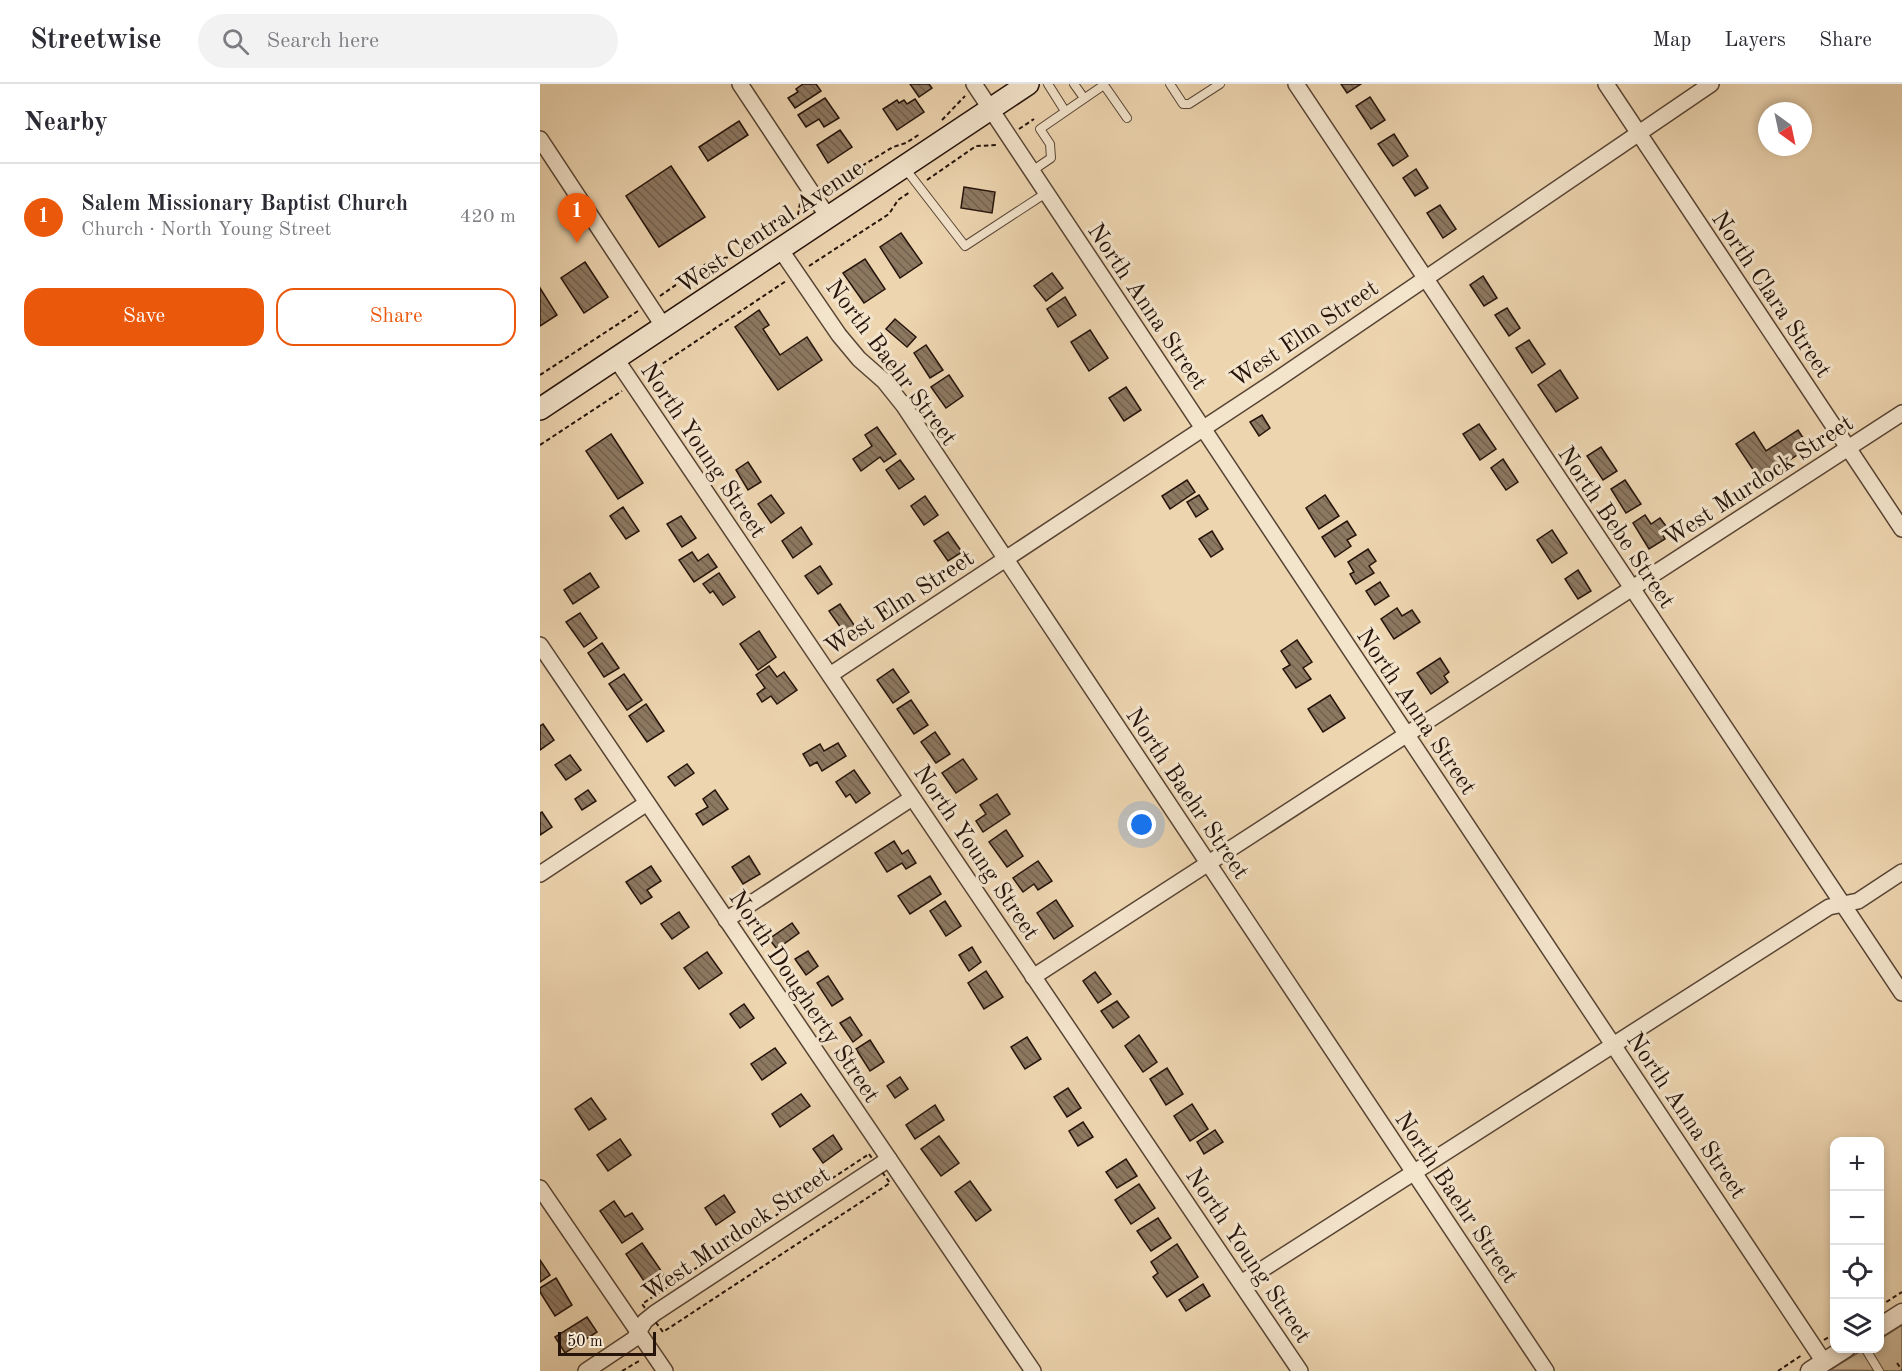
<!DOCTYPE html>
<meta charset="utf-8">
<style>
body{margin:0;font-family:"Old Standard TT",serif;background:#f2f2f3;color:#2b2b33}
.controls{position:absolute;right:18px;bottom:18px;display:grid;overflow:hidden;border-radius:12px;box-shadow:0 3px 9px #0003}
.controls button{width:54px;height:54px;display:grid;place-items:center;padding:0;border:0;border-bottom:2px solid #e1e1e2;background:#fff;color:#2b2b33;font:30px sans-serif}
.compass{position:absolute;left:1218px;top:18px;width:54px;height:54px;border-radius:50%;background:#fff;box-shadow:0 3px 9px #0003;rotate:147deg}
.scale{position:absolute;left:18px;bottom:15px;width:98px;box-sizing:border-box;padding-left:6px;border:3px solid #26140b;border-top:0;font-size:16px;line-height:21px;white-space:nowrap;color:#26140b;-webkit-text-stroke:4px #f3e4cc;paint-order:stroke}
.you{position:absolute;left:602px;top:741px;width:21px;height:21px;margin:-15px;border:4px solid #fff;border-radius:50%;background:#1a73e8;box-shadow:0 0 0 9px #1a73e833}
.badge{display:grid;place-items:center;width:39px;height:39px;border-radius:50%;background:#ea580c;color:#fff;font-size:20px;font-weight:700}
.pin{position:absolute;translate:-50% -50px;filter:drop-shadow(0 2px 3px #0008)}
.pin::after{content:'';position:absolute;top:32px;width:21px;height:18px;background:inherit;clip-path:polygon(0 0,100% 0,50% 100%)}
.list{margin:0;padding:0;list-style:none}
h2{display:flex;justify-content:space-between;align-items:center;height:78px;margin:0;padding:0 24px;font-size:26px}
h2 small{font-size:20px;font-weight:400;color:#7c7c81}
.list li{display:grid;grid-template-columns:39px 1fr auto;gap:18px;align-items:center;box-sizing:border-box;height:108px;padding:0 24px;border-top:2px solid #e1e1e2}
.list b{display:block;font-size:22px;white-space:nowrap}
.list p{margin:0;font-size:20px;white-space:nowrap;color:#7c7c81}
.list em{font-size:20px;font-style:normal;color:#7c7c81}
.actions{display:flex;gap:12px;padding:18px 24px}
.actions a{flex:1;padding:14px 0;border:2px solid #ea580c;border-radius:18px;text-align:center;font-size:21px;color:#ea580c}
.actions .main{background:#ea580c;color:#fff}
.icon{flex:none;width:33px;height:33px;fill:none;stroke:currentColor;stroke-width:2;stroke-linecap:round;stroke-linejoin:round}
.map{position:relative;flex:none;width:1362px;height:1287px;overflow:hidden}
header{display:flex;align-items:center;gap:36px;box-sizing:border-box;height:84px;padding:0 30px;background:#fff;border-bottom:2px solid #e1e1e2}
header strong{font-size:28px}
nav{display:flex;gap:33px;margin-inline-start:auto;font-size:21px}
.search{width:420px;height:54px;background:#f2f2f3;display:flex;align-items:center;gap:15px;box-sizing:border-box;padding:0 21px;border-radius:33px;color:#7c7c81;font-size:22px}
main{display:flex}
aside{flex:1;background:#fff}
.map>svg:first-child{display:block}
</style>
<header>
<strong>Streetwise</strong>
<div class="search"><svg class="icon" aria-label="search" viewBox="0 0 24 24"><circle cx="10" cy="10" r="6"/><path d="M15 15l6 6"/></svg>Search here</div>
<nav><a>Map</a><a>Layers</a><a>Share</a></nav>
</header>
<main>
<aside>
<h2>Nearby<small></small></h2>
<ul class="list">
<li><span class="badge">1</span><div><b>Salem Missionary Baptist Church</b><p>Church · North Young Street</p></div><em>420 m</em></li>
</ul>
<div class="actions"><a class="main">Save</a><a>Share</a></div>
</aside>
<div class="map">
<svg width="1362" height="1287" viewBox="0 0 1362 1287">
<defs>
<pattern id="building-back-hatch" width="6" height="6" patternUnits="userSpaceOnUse" patternTransform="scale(1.5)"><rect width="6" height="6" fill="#8d7861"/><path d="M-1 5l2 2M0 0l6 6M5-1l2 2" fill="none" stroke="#73614e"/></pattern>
</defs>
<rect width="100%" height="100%" fill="#edd5b0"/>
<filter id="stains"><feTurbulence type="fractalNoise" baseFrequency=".00333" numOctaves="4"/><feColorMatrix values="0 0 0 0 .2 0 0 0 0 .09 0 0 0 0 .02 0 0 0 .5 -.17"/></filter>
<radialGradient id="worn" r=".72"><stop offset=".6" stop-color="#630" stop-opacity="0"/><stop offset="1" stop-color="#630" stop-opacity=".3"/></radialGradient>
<path fill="#cbb494" stroke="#786450" stroke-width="1.5" d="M1362 1241V1287L1290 1286 1324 1265 1340 1264V1255Z"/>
<g fill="url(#building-back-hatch)" stroke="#26140b" stroke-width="1.5">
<path d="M263 0H276L281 7 255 24 248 14 258 8 256 5Z"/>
<path d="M370 0H389L392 4 379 13Z"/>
<path d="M801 0H821L807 9Z"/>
<path d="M830 13 845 36 831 45 816 22Z"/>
<path d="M285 14 299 34 284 43 279 35 266 43 258 31Z"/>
<path d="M375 15 384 28 357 46 343 25 357 16 359 19 364 16 367 20Z"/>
<path d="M199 37 208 51 168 77 159 63Z"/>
<path d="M300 46 312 63 288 79 277 61Z"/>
<path d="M854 50 868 72 853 82 838 60Z"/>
<path d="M131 82 165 133 119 163 86 112Z"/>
<path d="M876 85 888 104 875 112 863 94Z"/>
<path d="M424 103 455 108 452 129 421 124Z"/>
<path d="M900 121 916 145 903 154 887 129Z"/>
<path d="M361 149 382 179 360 194 340 163Z"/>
<path d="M325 175 345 205 324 219 303 189Z"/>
<path d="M45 178 68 213 44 229 21 194Z"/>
<path d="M512 189 523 204 506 217 494 202Z"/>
<path d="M943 192 957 214 944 222 930 201Z"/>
<path d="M0 204 17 231 0 242Z"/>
<path d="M525 213 536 231 518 243 507 225Z"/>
<path d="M967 224 980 244 969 252 955 231Z"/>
<path d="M219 226 229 241 223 245 240 271 267 253 282 276 238 306 195 243Z"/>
<path d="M355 235 376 253 367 263 346 245Z"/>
<path d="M550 246 568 274 549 287 531 258Z"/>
<path d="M989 256 1005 280 992 289 976 264Z"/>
<path d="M386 261 403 286 390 294 374 269Z"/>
<path d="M1020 286 1038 314 1016 328 998 301Z"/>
<path d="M409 291 423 312 406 324 391 303Z"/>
<path d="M586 303 601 326 584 337 569 314Z"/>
<path d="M722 331 730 344 719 352 710 338Z"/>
<path d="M939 340 956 365 940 376 923 350Z"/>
<path d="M337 343 356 370 344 378 340 373 321 387 313 375 332 362 325 351Z"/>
<path d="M1258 346 1269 363 1220 396 1196 360 1214 348 1226 367Z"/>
<path d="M71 350 103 399 78 415 46 367Z"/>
<path d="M1061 363 1077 387 1063 396 1047 372Z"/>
<path d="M963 375 978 398 966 406 951 384Z"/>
<path d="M360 376 374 395 359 405 346 386Z"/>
<path d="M208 378 221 398 208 406 196 386Z"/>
<path d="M647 396 655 408 630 425 622 412Z"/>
<path d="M1085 396 1101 420 1086 429 1071 405Z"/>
<path d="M231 411 244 429 231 439 218 420Z"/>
<path d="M659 411 668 425 656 433 647 418Z"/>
<path d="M785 411 799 432 779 445 766 424Z"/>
<path d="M385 412 398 431 384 441 371 422Z"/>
<path d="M83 423 99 447 86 455 70 432Z"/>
<path d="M1105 431 1111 440 1120 434 1126 442 1120 446 1125 455 1109 465 1093 439Z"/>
<path d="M141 432 156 454 142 463 127 440Z"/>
<path d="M807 437 816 451 807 456 811 462 795 473 782 453Z"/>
<path d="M261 443 272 460 253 474 242 457Z"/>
<path d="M1012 446 1027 469 1012 479 997 456Z"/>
<path d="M672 447 683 465 671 473 659 455Z"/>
<path d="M408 448 422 468 408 477 394 457Z"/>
<path d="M828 465 836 477 829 482 834 489 816 500 810 490 814 488 808 478Z"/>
<path d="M152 468 158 477 168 470 177 483 154 498 139 476Z"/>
<path d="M280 482 292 500 278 510 265 492Z"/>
<path d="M1038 486 1051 507 1038 515 1025 495Z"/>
<path d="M50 489 59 503 33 520 24 506Z"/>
<path d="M179 489 195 513 183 521 173 507 170 509 163 500Z"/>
<path d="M840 498 849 512 835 521 826 507Z"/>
<path d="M300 520 320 550 310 557 289 527Z"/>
<path d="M857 524 862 532 872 526 880 538 854 555 841 535Z"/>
<path d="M40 529 57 554 44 563 26 538Z"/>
<path d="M219 547 236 573 218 586 200 560Z"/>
<path d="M757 556 772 578 763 584 771 595 756 604 743 585 750 581 741 567Z"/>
<path d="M62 559 79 584 64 593 48 569Z"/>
<path d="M900 574 909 588 904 592 908 598 891 610 877 589Z"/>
<path d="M229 582 237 593 244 588 257 606 237 620 231 612 222 618 217 610 225 604 216 591Z"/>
<path d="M353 585 369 608 353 619 337 596Z"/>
<path d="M84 590 102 616 87 626 69 600Z"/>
<path d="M790 611 805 634 783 648 768 625Z"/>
<path d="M371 616 388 641 374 650 357 625Z"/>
<path d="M106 620 124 647 107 658 89 632Z"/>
<path d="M3 640 14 656 0 666V642Z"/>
<path d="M395 648 410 670 396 679 381 658Z"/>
<path d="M298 659 306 672 282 687 277 678 270 682 263 670 280 660 284 667Z"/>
<path d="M30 671 41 686 26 696 15 681Z"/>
<path d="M423 675 437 695 416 709 402 689Z"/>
<path d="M147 680 154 689 135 702 128 693Z"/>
<path d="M314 686 330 709 316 719 310 710 306 713 296 698Z"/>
<path d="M48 706 56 717 42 726 35 715Z"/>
<path d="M175 706 188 725 163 741 156 730 168 723 163 715Z"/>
<path d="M457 710 470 730 443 748 436 737 446 730 440 721Z"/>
<path d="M2 728 12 743 0 751V729Z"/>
<path d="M466 746 483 772 467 783 449 758Z"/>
<path d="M354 757 362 770 368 766 376 779 366 785 362 779 347 788 335 769Z"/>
<path d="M209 772 220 790 203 800 192 783Z"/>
<path d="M498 777 512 797 498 806 494 800 483 808 473 794Z"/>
<path d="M111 782 121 797 107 806 112 813 101 820 86 798Z"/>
<path d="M390 792 401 810 370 830 358 812Z"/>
<path d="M516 816 533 842 514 855 497 829Z"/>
<path d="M405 817 421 842 406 852 390 827Z"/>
<path d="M139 828 149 843 132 855 121 840Z"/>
<path d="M252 839 259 849 237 865 229 855Z"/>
<path d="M432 863 441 878 429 887 419 871Z"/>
<path d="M268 867 278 882 266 891 255 875Z"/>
<path d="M167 868 182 889 159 905 144 884Z"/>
<path d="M446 887 463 913 444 925 428 899Z"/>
<path d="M555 888 571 910 558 919 543 897Z"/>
<path d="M288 892 303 915 292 922 277 899Z"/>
<path d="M577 917 589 933 573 944 561 927Z"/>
<path d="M204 920 214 934 200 944 190 930Z"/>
<path d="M310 933 322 951 313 958 300 939Z"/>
<path d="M599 951 617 978 603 988 585 962Z"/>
<path d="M487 953 501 975 485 985 471 963Z"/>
<path d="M330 956 344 978 330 987 316 965Z"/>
<path d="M235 964 246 979 222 996 211 980Z"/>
<path d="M627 984 643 1010 626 1021 610 995Z"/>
<path d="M360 993 368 1005 355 1014 347 1002Z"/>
<path d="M528 1004 541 1024 527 1033 514 1013Z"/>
<path d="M261 1010 270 1022 240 1043 232 1030Z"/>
<path d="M51 1014 66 1035 49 1046 35 1025Z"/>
<path d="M652 1020 668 1045 650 1057 634 1032Z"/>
<path d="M395 1021 404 1036 375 1055 366 1041Z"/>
<path d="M543 1038 553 1053 538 1062 529 1047Z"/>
<path d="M675 1046 683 1058 664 1070 657 1058Z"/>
<path d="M293 1051 302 1065 283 1079 273 1065Z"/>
<path d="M399 1052 419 1079 401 1092 381 1065Z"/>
<path d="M80 1055 91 1071 68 1087 57 1071Z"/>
<path d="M586 1075 597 1092 577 1104 566 1088Z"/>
<path d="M430 1097 451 1126 436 1137 415 1108Z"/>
<path d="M599 1100 615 1124 591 1140 575 1116Z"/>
<path d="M184 1111 195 1128 176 1141 165 1124Z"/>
<path d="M74 1117 85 1133 92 1129 103 1145 82 1159 60 1127Z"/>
<path d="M618 1134 631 1154 611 1167 597 1147Z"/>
<path d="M102 1159 124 1191 108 1203 86 1170Z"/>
<path d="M637 1160 658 1193 627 1213 613 1193 618 1189 611 1178Z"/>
<path d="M0 1176 10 1191 0 1198Z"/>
<path d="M16 1194 32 1221 15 1232 0 1208V1204Z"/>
<path d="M663 1200 670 1212 646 1227 639 1216Z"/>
<path d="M47 1233 57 1248 25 1269 15 1253Z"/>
</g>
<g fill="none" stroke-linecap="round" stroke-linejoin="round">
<defs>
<g id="service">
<path d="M508 0 525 27"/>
<path d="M534 0 544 14"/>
<path d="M630 0 643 20H649L680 0"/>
<path d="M364 83 425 162 506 109"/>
<path d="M492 87 511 74 510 60 500 45 564 1 587 34"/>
<path d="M1325 1264 1339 1287"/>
</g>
<g id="minor">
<path d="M200 0 288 133"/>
<path d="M434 0 1284 1278"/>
<path d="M756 0 1362 909"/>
<path d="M1066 0 1362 445"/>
<path d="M0 55 124 243"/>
<path d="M240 165 299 251 319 275 344 297 364 322 1006 1287"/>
<path d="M76 275 760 1287"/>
<path d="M0 561 493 1287"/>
<path d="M290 591 735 297 1171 0"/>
<path d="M0 790 107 719"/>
<path d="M186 836 372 714"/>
<path d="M493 893 1362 329"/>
<path d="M0 1104 125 1287"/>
<path d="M701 1199 1289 823 1318 817 1362 788"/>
<path d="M46 1287 94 1255 105 1237 115 1229 349 1075"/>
</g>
<g id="tertiary">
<path d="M1340 1243 1362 1229"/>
<path d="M1270 1287 1306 1264"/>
</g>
<path id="secondary" d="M0 325 488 0"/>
</defs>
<use href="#service" stroke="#584434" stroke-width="10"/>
<use href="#minor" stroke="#584434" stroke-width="18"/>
<use href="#tertiary" stroke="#584434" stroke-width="21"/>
<use href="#secondary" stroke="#26140b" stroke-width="24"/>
<g stroke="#26140b" stroke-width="2" stroke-dasharray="4.5 3" stroke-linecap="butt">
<path d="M402 36 425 12"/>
<path d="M479 45 494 35"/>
<path d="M387 96 436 62 457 61"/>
<path d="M285 102 300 100 302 94 353 63 366 59 380 50"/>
<path d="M258 131 260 119 263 118"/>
<path d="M269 182 349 130 358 116 370 108"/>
<path d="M120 212 173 175 193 173 236 146"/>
<path d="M0 291 98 227"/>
<path d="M104 292 246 197"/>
<path d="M0 361 82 307"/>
<path d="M329 1070 350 1099 123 1248 102 1220Z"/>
<path d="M1340 1222 1362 1208"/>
<path d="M1284 1256 1294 1250"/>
<path d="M1357 1279 1362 1286"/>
<path d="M82 1287 101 1276"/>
<path d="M1238 1287 1262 1271"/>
</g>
<use href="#service" stroke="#f3e4cc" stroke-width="8"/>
<use href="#minor" stroke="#f3e4cc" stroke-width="15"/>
<use href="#tertiary" stroke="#f3e4cc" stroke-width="18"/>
<use href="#secondary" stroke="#f3e4cc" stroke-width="21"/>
</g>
<g text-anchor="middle" stroke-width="6" stroke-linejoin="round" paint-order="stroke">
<g font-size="24" fill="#26140b" stroke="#f3e4cc">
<text transform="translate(230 142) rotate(-34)" y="8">West Central Avenue</text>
<text transform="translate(1232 210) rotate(56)" y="8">North Clara Street</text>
<text transform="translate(608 222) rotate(56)" y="8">North Anna Street</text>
<text transform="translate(764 249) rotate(-34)" y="8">West Elm Street</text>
<text transform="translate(352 278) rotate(53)" y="8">North Baehr Street</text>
<text transform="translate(164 366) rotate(56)" y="8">North Young Street</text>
<text transform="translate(1218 396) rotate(-33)" y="8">West Murdock Street</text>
<text transform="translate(1077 443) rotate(56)" y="8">North Bebe Street</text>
<text transform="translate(359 518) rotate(-33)" y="8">West Elm Street</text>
<text transform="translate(877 627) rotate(56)" y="8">North Anna Street</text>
<text transform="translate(648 709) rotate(56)" y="8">North Baehr Street</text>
<text transform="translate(437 768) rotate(56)" y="8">North Young Street</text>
<text transform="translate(265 912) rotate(56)" y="8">North Dougherty Street</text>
<text transform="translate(1147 1031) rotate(56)" y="8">North Anna Street</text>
<text transform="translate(917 1113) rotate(56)" y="8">North Baehr Street</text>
<text transform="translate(196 1149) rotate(-34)" y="8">West Murdock Street</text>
<text transform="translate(709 1171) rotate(56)" y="8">North Young Street</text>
</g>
</g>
<rect width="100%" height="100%" filter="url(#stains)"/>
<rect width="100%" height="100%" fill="url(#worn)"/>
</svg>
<div class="controls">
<button>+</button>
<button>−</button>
<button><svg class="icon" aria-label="locate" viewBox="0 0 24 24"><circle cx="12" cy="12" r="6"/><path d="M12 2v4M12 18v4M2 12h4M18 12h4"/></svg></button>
<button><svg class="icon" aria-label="layers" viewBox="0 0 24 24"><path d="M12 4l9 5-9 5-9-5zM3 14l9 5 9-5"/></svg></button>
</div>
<svg class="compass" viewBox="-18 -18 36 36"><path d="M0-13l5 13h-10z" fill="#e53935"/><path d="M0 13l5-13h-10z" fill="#7c7c81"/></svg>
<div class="scale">50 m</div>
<div class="you"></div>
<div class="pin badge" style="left:37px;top:159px">1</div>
</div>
</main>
